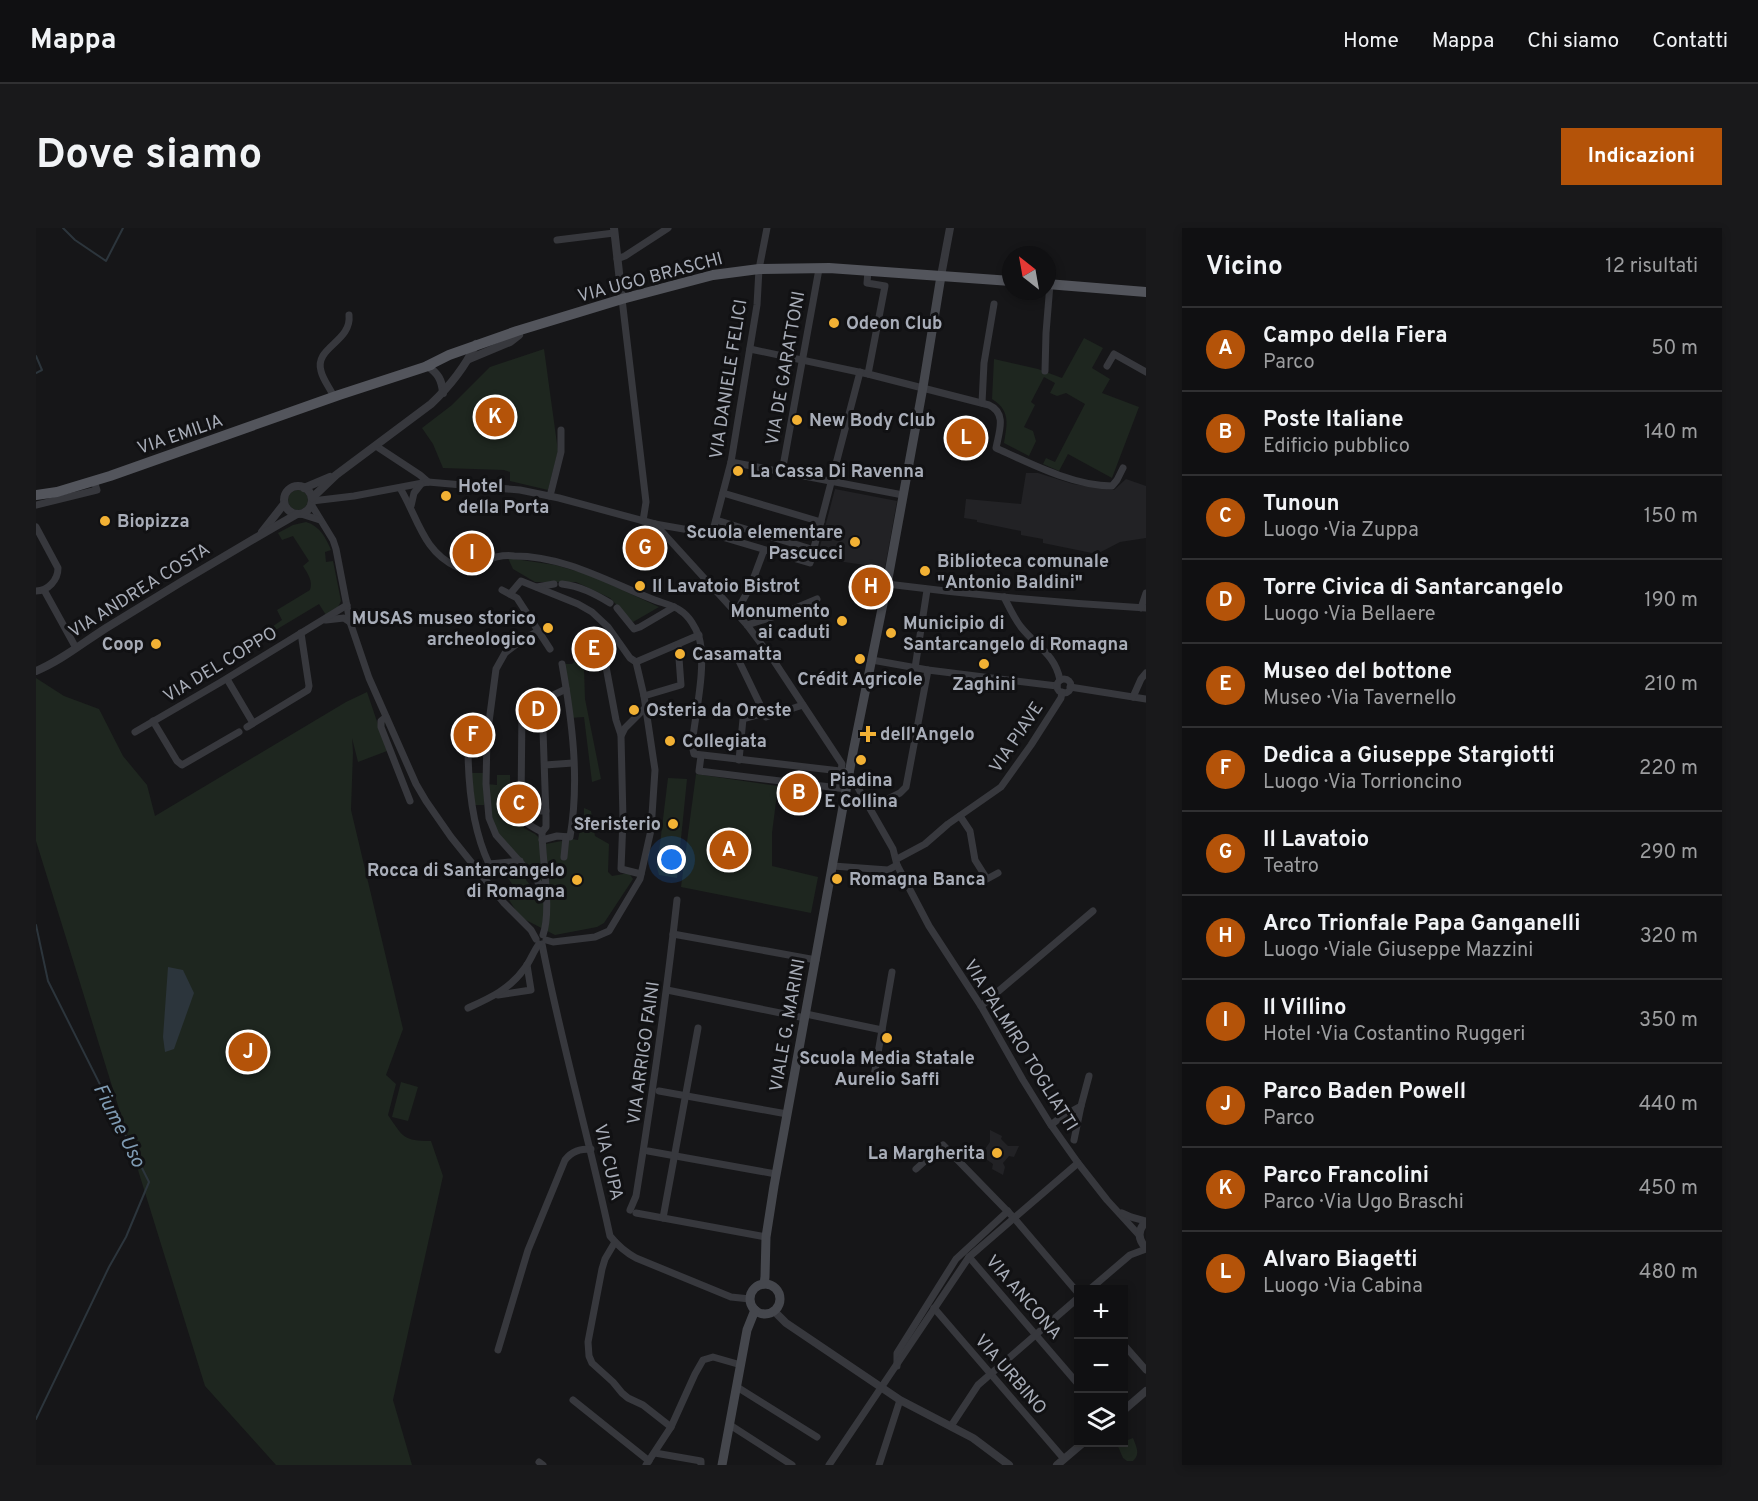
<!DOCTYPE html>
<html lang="it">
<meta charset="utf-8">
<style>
body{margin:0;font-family:Overpass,sans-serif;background:#19191b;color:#f1f3f6}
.controls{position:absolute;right:18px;bottom:18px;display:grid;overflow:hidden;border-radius:0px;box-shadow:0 3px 9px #0003}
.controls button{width:54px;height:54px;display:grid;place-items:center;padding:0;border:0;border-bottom:2px solid #303032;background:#101012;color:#f1f3f6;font:30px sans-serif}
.compass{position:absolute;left:966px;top:18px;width:54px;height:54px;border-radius:50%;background:#101012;box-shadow:0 3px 9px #0003;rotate:329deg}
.you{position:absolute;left:636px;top:632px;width:21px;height:21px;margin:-15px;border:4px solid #fff;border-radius:50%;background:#1a73e8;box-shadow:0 0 0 9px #1a73e833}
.badge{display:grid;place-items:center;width:39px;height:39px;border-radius:50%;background:#b45309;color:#fff;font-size:20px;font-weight:700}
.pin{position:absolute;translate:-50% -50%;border:3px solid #fff;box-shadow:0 2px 6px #0006}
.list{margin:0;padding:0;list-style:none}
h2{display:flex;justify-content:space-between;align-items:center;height:78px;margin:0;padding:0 24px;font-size:26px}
h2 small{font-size:20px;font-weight:400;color:#9c9d9f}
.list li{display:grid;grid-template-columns:39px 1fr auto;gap:18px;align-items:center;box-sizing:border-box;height:84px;padding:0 24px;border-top:2px solid #303032}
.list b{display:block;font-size:22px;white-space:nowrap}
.list p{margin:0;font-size:20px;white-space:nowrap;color:#9c9d9f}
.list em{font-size:20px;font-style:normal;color:#9c9d9f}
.icon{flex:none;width:33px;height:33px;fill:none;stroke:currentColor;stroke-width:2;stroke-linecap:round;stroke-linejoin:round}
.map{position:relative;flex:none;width:1110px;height:1237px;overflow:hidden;border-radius:0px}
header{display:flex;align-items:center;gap:36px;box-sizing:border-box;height:84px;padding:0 30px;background:#101012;border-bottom:2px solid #303032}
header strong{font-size:28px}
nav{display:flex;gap:33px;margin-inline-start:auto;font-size:21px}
.intro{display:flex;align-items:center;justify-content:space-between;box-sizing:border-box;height:144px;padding:0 36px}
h1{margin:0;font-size:42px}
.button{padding:15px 27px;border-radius:0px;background:#b45309;color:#fff;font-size:21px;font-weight:700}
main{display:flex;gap:36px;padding:0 36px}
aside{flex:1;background:#101012;border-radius:0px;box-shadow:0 3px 9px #0003}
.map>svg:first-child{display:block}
</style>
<header>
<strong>Mappa</strong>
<nav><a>Home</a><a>Mappa</a><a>Chi siamo</a><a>Contatti</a></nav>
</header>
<div class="intro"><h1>Dove siamo</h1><a class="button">Indicazioni</a></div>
<main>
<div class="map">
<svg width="1110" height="1237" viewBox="0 0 1110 1237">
<rect width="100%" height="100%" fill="#161618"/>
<g fill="#222225">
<path d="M990 245H1002L1037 256 1078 262 1090 251 1110 258V310L1084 314 1061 326 1007 315V311L985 307V303L941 294V292L928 290 930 271 985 276Z"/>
<path d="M799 261 861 273 849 340 781 330Z"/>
<path d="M954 902 966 908 965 911 972 918H983L978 929 973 928 967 935 969 939 967 947 956 941 957 936 950 931 943 932 938 931 944 920 949 921 954 914Z"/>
</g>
<g fill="#1e261f">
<path d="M1048 110 1067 120 1056 140 1074 151 1066 165 1103 179 1076 250 1032 226 1023 243 1007 236 1010 230 1019 234 1049 176 1030 165 1021 168 1014 165 1019 155 1008 149 995 174 999 177 988 199 997 203 1000 213 993 228 968 215C971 196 975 183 956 171L958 131 1002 141 1026 150Z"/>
<path d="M508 121 522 223 512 262 474 253V244L468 242 407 240 397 216 386 200 416 177 454 139Z"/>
<circle cx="262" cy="272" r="10"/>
<path d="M270 294C284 298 290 310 295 322L289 324 290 334 297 333 305 373 302 379 290 387 283 376 233 406 230 403 246 392 241 382 274 362C277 353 272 346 267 338L273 333 257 308 246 312 242 305 257 297Z"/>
<path d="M472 330 519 337 554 347 623 379 597 394 574 370 540 354H499L477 341Z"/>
<path d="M540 432 544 434 548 440 549 471 565 551 556 554 548 489 534 490 526 436H536Z"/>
<path d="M0 450 28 468 63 481 87 528 111 557 119 588 310 474 331 464 351 523 322 534 316 510 317 524 315 582 367 801 350 847 360 856 352 887C367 909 367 913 395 913L407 948 357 1172 376 1237H240L169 1158 0 613Z"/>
<path d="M435 545H448V577H439Z"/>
<path d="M660 546 742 558 736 605V638L782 649 775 685 645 659Z"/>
<path d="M461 547H474L475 579H478L479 582H484L482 587 484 598 499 606 510 616 536 611 542 612 544 602H548L549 597 548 596V580L555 583 559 608 573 616 572 644 576 648 593 645 597 651 568 695 561 699 519 707 484 689 466 661 472 660 476 656 470 647 485 644 486 648H490V652L501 665 509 664 460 607 453 590 451 556 461 557Z"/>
<path d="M632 550 651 551 641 650 623 647 621 640Z"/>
<path d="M365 854 382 859 372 893 356 889Z"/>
<path d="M1097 1210C1100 1218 1105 1226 1097 1233H1091L1087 1230 1081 1216Z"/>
</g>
<path fill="#2c353c" d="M132 739 147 742 158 765 138 821 129 824 127 809Z"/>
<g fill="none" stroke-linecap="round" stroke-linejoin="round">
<g stroke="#2c353c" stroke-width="2">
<path d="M27 0 39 12 70 33 87 0"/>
<path d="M0 128 6 142 0 145"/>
<path d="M0 697 12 753 113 954 90 1009 73 1039 0 1191"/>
</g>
<g stroke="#37383d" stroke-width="7">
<path d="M521 12 578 5"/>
<path d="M581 31 589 28 632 0"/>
<path d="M586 71 610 274 607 293"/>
<path d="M714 121 832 146 953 177C971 185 963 204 960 220 995 236 1038 258 1076 258L1081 252 1087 240"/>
<path d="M1071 138 1078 126 1110 144"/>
<path d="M1009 143 1010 105 1014 56"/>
<path d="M832 146 849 58 831 55 832 43"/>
<path d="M298 169C294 160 287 152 285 143 278 119 316 114 313 87"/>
<path d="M946 175 948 135 958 76"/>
<path d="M340 218 384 247 392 254"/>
<path d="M695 234 867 267"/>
<path d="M746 244 783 41"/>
<path d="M364 260C382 290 387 324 421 339 432 344 449 332 460 329 465 328 472 327 478 328 528 328 571 353 616 371 625 375 638 377 645 383 653 388 660 400 663 409 671 437 659 487 656 517L658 526 813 544 857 621 861 637 893 698 945 778 987 852 1013 894 1042 935 1071 972 1103 1007"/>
<path d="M687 265 785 294"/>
<path d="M514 268 525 224V202"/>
<path d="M276 273 318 268 392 254 484 262 523 270 619 296 676 306 774 335 824 144"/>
<path d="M275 276 297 312 300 321 314 394 333 450 380 556 390 573 415 609 468 675 495 702 500 711"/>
<path d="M0 277 61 262 58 253"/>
<path d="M375 278 378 265 385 256"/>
<path d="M265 286 284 292"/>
<path d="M680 292 772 320"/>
<path d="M619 296 711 397 738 433 806 536 805 543"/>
<path d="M0 299 22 340C22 352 12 363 0 363"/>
<path d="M676 306 695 234 721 77 723 41 731 0"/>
<path d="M526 356C544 358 559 366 574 375"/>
<path d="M851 356C937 367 1023 375 1110 380"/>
<path d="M501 359 518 356"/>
<path d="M8 362 40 420"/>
<path d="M466 362 481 370 514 421"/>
<path d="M474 366 485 353 542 376 556 384 572 399 594 430 600 434"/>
<path d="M968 369C973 379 978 390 985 399 1000 418 1019 426 1024 452"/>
<path d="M581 380 598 401 604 399 638 379"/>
<path d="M1105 380 1110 365"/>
<path d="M700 385 715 357 728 322"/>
<path d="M290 392 308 390 314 394"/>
<path d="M711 397 743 387 781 371"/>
<path d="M502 403 486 412 469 425 460 441 451 509 450 556 453 590 460 607 510 663"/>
<path d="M568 428 580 492 585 507"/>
<path d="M836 432 892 442 1021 458"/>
<path d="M703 433 730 489 767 477"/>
<path d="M600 434 663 407"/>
<path d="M879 440 891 362"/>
<path d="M191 451 217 495"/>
<circle cx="1028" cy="458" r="7"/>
<path d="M1034 459 1110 471"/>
<path d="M608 468 645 457 642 417"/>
<path d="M1097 469 1105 451 1110 445"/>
<path d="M506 473 510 589V599L506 604C506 633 516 681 507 707"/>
<path d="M350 489 345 493V499L374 573"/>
<path d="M117 493 141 533 146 537 203 504"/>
<path d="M211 499 272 462 273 458 265 405"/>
<path d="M99 504 185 454 311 377"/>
<path d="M432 518C432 557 436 600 453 636L484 633"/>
<path d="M665 528 663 543 811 561"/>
<path d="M703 532 707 491 728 485"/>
<path d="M509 537 537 535"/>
<path d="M834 580 864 565 870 559 892 442"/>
<path d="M486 583H510"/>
<path d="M924 588 934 603 939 632 951 651 962 645"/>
<path d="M506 604C490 596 488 595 485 577L486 482 530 461"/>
<path d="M506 612 521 608 534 609C544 552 536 492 526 436"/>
<path d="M528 629 530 609"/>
<path d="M861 631 889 616 912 596 965 559 995 517 1025 470 1026 464"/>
<path d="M797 638 852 642 861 637"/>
<path d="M605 646 585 641 587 591 585 508 589 500 610 479"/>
<path d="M637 706 780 732"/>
<path d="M510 712 517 714 559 709 573 703 604 651 615 602 619 542 608 468 600 434"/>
<path d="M506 716C525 814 553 910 574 1008 582 1018 589 1024 600 1030L695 1069 714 1071"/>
<path d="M631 762 769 790"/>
<path d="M462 767 495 762 491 737"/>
<path d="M945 778 1057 683"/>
<path d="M432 780C454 770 474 761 488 741 494 734 497 724 503 716"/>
<path d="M770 786 846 802"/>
<path d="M837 854 856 744"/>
<path d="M623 863 751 886"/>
<path d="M1015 897 1025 889 1045 878 1053 848"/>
<path d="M1038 912 1045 878"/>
<path d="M612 923 740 946"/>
<path d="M880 941 907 917 978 990 1042 1065"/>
<path d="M594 982 600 968C616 869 630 771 641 672"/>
<path d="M600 985 730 1009"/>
<path d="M1086 985 1095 989 1110 993"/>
<path d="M627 990 662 800"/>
<path d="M579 1014 569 1031 566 1041 552 1114 553 1128 556 1135 577 1154 586 1165 592 1170 607 1177 635 1199"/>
<path d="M933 1029 1042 1156"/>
<path d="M1053 1062 1094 1027 1110 1021"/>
<path d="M898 1080 1028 1231"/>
<path d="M1088 1117 1110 1142"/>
<path d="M462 1122 492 1022 529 932C536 923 544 921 555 921"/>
<path d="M861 1138V1125L920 1031 972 983"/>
<path d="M701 1159 781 1209"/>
<path d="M537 1172 613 1233"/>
<path d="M694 1197 756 1237"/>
<path d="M915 1198 942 1157 1042 1070"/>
<path d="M619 1225 665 1233V1237"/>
<path d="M503 1234 507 1237"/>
<path d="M610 1237 635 1199 659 1146 667 1132 677 1129 705 1137"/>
<path d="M793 1237 933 1029 1042 935"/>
<path d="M843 1237 864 1172"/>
</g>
<g stroke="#37383d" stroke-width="8">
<path d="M578 0 586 71"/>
<path d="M905 48 914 0"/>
<path d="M433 131 474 114 483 107"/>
<path d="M391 138C402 145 406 152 407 165"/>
<circle cx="262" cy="272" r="14"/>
<path d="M268 260 294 249"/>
<path d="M276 270 300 247 395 176C413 159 429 139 440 116"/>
<path d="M226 304 248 276"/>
<path d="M0 443C27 432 50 412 75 397 136 359 198 322 261 286"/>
<path d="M1110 994C1101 1002 1102 1012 1110 1020"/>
<path d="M738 1083 750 1095 864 1172 937 1210 973 1237"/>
<path d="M1088 1182 1110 1163"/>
<path d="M1021 1237 1048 1214"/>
</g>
<g stroke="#45474d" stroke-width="9">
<path d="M728 1056 729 1049 730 1009 738 958 817 524 851 356 887 159 905 48"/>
<circle cx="729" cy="1071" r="15"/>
<path d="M686 1237 711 1102 719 1082"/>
</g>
<g stroke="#53555c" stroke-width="10">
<path d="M1011 56 1110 64"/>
<path d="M391 138 413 127 481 103 586 71 677 47 723 41 793 40 975 53"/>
<path d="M0 267 21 264 74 248 303 167 395 137"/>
</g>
</g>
<g fill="#f2b134" stroke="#111113" stroke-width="2">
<circle cx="798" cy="95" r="6"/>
<circle cx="761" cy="192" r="6"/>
<circle cx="702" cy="243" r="6"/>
<circle cx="410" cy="268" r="6"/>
<circle cx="69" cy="293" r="6"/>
<circle cx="819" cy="314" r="6"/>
<circle cx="889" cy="343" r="6"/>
<circle cx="604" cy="358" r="6"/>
<circle cx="806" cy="393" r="6"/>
<circle cx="512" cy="400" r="6"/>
<circle cx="855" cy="405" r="6"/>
<circle cx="120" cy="416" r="6"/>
<circle cx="644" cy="426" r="6"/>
<circle cx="824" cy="431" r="6"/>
<circle cx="948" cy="436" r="6"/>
<circle cx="598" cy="482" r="6"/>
<path d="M829 497h6v6h6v6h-6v6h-6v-6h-6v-6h6z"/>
<circle cx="634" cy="513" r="6"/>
<circle cx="825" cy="532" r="6"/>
<circle cx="637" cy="596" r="6"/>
<circle cx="801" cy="651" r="6"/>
<circle cx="541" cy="652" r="6"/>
<circle cx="851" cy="810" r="6"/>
<circle cx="961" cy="925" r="6"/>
</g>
<g text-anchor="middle" stroke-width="6" stroke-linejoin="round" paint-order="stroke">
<g font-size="18" fill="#a8adb8" stroke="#111113">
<text transform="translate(614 49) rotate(-15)" y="6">VIA UGO BRASCHI</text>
<text transform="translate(749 140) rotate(-80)" y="6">VIA DE GARATTONI</text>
<text transform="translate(692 151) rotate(-81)" y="6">VIA DANIELE FELICI</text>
<text transform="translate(144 206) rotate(-19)" y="6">VIA EMILIA</text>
<text transform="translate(103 362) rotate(-32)" y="6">VIA ANDREA COSTA</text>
<text transform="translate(184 436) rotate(-31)" y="6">VIA DEL COPPO</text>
<text transform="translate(980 509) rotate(-56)" y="6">VIA PIAVE</text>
<text transform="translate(751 797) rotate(-80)" y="6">VIALE G. MARINI</text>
<text transform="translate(985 817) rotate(58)" y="6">VIA PALMIRO TOGLIATTI</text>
<text transform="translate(607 825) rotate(-82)" y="6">VIA ARRIGO FAINI</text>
<text transform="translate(573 934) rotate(77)" y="6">VIA CUPA</text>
<text transform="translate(988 1069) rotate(49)" y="6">VIA ANCONA</text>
<text transform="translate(975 1146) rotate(49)" y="6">VIA URBINO</text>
</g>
<g font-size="18" font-weight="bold" fill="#a8adb8" stroke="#111113" text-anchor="start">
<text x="810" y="101">Odeon Club</text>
<text x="773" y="198">New Body Club</text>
<text x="714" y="249">La Cassa Di Ravenna</text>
<text x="422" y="264">Hotel<tspan x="422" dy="21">della Porta</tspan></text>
<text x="81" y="299">Biopizza</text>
<text x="807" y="310" text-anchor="end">Scuola elementare<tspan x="807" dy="21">Pascucci</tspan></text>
<text x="901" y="339">Biblioteca comunale<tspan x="901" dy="21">"Antonio Baldini"</tspan></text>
<text x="616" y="364">Il Lavatoio Bistrot</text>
<text x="794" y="389" text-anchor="end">Monumento<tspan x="794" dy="21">ai caduti</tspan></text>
<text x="500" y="396" text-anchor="end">MUSAS museo storico<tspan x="500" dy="21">archeologico</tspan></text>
<text x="867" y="401">Municipio di<tspan x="867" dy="21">Santarcangelo di Romagna</tspan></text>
<text x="108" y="422" text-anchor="end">Coop</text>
<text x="656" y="432">Casamatta</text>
<text x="824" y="457" text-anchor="middle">Crédit Agricole</text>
<text x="948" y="462" text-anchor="middle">Zaghini</text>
<text x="610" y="488">Osteria da Oreste</text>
<text x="844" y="512">dell'Angelo</text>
<text x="646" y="519">Collegiata</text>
<text x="825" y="558" text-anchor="middle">Piadina<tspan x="825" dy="21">E Collina</tspan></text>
<text x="625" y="602" text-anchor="end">Sferisterio</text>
<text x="529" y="648" text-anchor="end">Rocca di Santarcangelo<tspan x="529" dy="21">di Romagna</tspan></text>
<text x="813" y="657">Romagna Banca</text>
<text x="851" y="836" text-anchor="middle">Scuola Media Statale<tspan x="851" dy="21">Aurelio Saffi</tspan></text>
<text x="949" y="931" text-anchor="end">La Margherita</text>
</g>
<g font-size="20" font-style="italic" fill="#7f9bb3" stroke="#111113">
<text transform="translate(84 897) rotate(63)" y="7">Fiume Uso</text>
</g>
</g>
</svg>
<div class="controls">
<button>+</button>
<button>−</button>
<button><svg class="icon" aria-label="layers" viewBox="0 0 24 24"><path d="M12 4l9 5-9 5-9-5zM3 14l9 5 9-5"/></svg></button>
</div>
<svg class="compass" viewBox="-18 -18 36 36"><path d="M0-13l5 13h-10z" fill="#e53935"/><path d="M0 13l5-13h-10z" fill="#9c9d9f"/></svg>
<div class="you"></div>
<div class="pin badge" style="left:693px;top:622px">A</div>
<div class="pin badge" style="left:763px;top:565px">B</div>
<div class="pin badge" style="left:483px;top:576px">C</div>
<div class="pin badge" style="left:502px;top:482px">D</div>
<div class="pin badge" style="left:558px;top:421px">E</div>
<div class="pin badge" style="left:437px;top:507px">F</div>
<div class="pin badge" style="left:609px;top:320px">G</div>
<div class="pin badge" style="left:835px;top:359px">H</div>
<div class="pin badge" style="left:436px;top:325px">I</div>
<div class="pin badge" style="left:212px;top:824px">J</div>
<div class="pin badge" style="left:459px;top:189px">K</div>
<div class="pin badge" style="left:930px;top:210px">L</div>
</div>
<aside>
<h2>Vicino<small>12 risultati</small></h2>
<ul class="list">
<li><span class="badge">A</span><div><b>Campo della Fiera</b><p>Parco</p></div><em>50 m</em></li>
<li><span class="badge">B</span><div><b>Poste Italiane</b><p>Edificio pubblico</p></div><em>140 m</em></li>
<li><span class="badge">C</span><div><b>Tunoun</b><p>Luogo · Via Zuppa</p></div><em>150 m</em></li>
<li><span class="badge">D</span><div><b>Torre Civica di Santarcangelo</b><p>Luogo · Via Bellaere</p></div><em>190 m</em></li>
<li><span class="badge">E</span><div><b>Museo del bottone</b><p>Museo · Via Tavernello</p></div><em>210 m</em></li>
<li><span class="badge">F</span><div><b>Dedica a Giuseppe Stargiotti</b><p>Luogo · Via Torrioncino</p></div><em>220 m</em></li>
<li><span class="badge">G</span><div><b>Il Lavatoio</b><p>Teatro</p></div><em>290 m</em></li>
<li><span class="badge">H</span><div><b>Arco Trionfale Papa Ganganelli</b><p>Luogo · Viale Giuseppe Mazzini</p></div><em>320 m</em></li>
<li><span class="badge">I</span><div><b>Il Villino</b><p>Hotel · Via Costantino Ruggeri</p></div><em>350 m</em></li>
<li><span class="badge">J</span><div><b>Parco Baden Powell</b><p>Parco</p></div><em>440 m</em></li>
<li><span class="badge">K</span><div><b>Parco Francolini</b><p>Parco · Via Ugo Braschi</p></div><em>450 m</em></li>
<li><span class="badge">L</span><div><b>Alvaro Biagetti</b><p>Luogo · Via Cabina</p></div><em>480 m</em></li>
</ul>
</aside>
</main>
